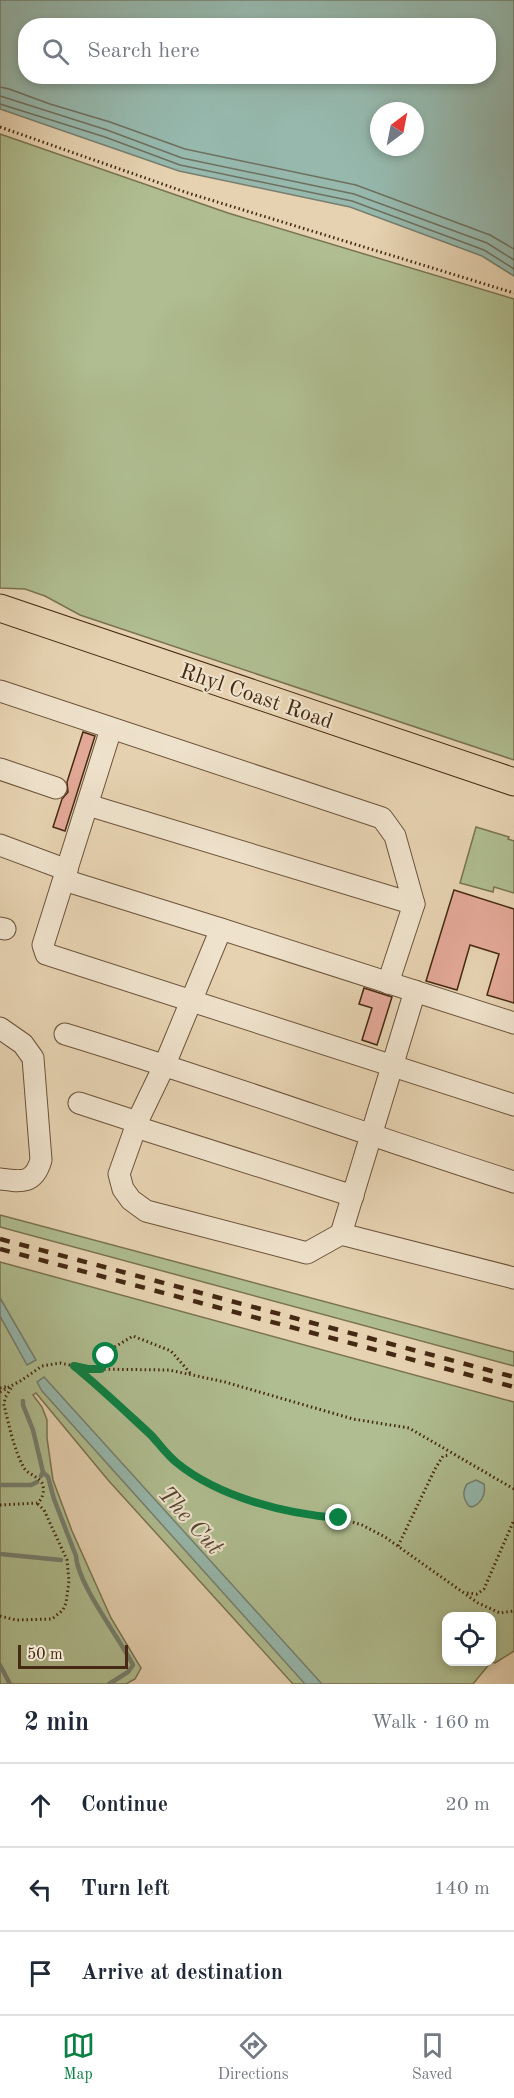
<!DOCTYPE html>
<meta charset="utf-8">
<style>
body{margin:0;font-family:"Old Standard TT",serif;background:#f2f2f3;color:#1f2937}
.controls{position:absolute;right:18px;bottom:18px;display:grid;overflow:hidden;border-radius:12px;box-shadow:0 3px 9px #0003}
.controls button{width:54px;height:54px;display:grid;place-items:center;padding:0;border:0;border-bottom:2px solid #e0e1e3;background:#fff;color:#1f2937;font:30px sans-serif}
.compass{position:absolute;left:370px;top:102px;width:54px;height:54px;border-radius:50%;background:#fff;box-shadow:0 3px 9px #0003;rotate:32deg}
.scale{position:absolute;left:18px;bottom:15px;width:110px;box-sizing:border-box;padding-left:6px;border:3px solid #452912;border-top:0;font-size:16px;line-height:21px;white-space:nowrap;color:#452912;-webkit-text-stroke:4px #efe2cc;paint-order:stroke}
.stop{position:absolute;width:18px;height:18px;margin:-14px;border:4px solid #0b8043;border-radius:50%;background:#fff}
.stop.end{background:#0b8043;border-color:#fff;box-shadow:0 2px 6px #0008}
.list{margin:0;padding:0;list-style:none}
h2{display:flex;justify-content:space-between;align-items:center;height:78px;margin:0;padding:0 24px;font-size:26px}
h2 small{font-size:20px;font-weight:400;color:#747a83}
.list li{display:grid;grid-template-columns:39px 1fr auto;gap:18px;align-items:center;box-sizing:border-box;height:84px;padding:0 24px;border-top:2px solid #e0e1e3}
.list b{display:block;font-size:22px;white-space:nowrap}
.list em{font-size:20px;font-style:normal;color:#747a83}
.icon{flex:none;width:33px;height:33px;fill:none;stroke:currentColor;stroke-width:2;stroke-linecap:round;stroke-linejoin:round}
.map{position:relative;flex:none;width:514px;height:1684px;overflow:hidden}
.search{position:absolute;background:#fff;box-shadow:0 3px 9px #0003;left:18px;right:18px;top:18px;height:66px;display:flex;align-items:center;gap:15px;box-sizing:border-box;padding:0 21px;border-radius:24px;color:#747a83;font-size:22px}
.sheet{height:330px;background:#fff}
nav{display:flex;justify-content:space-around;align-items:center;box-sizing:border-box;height:84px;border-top:2px solid #e0e1e3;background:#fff;font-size:16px;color:#747a83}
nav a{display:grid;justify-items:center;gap:3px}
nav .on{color:#0b8043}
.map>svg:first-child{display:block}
</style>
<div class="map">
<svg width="514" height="1684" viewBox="0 0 514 1684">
<rect width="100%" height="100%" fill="#e6d2b1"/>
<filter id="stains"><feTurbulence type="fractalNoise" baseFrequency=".00333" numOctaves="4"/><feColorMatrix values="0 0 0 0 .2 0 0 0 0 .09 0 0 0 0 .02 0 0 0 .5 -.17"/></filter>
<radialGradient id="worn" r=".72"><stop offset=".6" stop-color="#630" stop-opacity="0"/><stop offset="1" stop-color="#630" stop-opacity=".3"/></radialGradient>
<g fill="#afbd90" stroke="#7a7351" stroke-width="1.5" fill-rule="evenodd">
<path d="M0 134 228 213 514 299V760L80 615 45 596 25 589 0 588Z"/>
<path d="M476 827 509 837 508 839 514 841V893L494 887 493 892 460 883Z"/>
<path d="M0 1215 514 1352V1366L0 1227Z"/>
<path d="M0 1262 514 1402V1651L495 1663 491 1662 473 1684H293L108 1480 36 1393 33 1395 42 1407 47 1420V1438L53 1480 72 1531 111 1618 141 1668 135 1679 126 1684H0V1316L27 1364 35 1360 0 1298ZM446 1616H492V1662H446Z"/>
</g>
<g fill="#96b8ad" stroke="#767f6f" stroke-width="1.5" fill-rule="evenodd">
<path d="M0 0H514V276L482 256 350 207 179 171 0 109ZM26 26H488V76H26ZM379 111H415V147H379Z"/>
<path d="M0 1298 36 1360 27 1365 0 1316Z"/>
<path d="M44 1377 322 1684H305L42 1391 37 1382Z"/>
<path d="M476 1480 484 1484C486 1494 482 1503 472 1507L469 1506C463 1499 462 1492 467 1484Z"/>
</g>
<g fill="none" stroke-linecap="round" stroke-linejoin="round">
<g stroke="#6e7060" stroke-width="1.5">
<path d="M0 87 9 89 50 104 110 122 185 149 356 185 490 235 514 249"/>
<path d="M0 96 107 130 182 158 354 194 487 243 514 260"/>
<path d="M0 104 105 137 180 165 352 201 484 250 514 269"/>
</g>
<g stroke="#767f6f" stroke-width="4.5">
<path d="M23 1401V1405L33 1430 43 1472 41 1476"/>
<path d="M43 1472 48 1477 54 1499 76 1556C78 1585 119 1637 133 1665L128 1672 109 1684"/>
<path d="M0 1485H31L37 1482"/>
<path d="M0 1554 61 1560"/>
<path d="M0 1665 10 1684"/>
</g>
</g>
<g fill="#e3a998" stroke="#452912" stroke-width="1.5">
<path d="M83 732 95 736 65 831 53 827 62 799 68 792 67 782Z"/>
<path d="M454 890 514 909V1003L487 995 499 954 470 945 457 990 426 981Z"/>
<path d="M364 988 392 997 377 1045 362 1040 372 1008 359 1004Z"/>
</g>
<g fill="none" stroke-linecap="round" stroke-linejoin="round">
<defs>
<g id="minor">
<path d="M0 691 382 818 395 836 414 904 388 983"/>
<path d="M111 729 43 945 46 954 514 1105"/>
<path d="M0 769 56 788"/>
<path d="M88 805 414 904"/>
<path d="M0 845 67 870"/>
<path d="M64 880 221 929"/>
<path d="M0 928 5 929"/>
<path d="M514 1023 221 929 165 1064 139 1118 119 1174 123 1189 131 1200 146 1211 307 1253 341 1234 514 1278"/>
<path d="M0 1028 23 1044 33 1058 41 1160C34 1184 22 1182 0 1179"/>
<path d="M65 1034C216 1080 364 1134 514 1182"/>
<path d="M79 1103 137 1122"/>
<path d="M136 1127 353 1196"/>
<path d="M341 1234 415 991"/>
</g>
<path id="major" d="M0 608 514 782"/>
</defs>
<use href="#minor" stroke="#6d533a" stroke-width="23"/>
<use href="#major" stroke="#452912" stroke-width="29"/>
<g stroke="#452912" stroke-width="3" stroke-dasharray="1.5 3" stroke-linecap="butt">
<path d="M0 127 188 193 514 293"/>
<path d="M75 1367 106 1392 157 1442 175 1462 201 1480 225 1491 265 1504 308 1516 339 1518 362 1525 385 1537 478 1603 500 1613 514 1611"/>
<path d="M101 1369 108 1351 133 1336 171 1351 191 1374"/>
<path d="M0 1388 9 1386"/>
<path d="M0 1392 22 1380 42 1366 60 1363 88 1369 169 1370 225 1382 353 1419 409 1428 514 1489"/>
<path d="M0 1505 37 1503C43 1500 45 1489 42 1483 38 1476 29 1475 24 1468 14 1450 9 1425 4 1405L5 1398 11 1388"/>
<path d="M398 1546 435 1469 443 1456 450 1455"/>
<path d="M467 1593 477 1594 484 1589 514 1520"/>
<path d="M0 1616 16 1620 52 1619 63 1610 66 1603 69 1581 67 1560 44 1510 37 1503"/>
</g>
<use href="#minor" stroke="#efe2cc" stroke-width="21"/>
<use href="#major" stroke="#e6d2b1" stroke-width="27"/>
<g stroke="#452912" stroke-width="4.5" stroke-dasharray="10 10" stroke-linecap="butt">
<path d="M0 1239 514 1377"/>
<path d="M0 1249 514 1387"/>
</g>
</g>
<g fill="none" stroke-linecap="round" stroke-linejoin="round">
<path stroke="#0b8043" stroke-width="8" d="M106 1356 101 1369H88L74 1366C101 1388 126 1412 152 1436 160 1445 167 1455 177 1463 219 1497 285 1514 339 1518"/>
</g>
<g text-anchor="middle" stroke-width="4.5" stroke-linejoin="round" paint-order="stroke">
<g font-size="22" fill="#452912" stroke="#efe2cc">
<text transform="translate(257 695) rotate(19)" y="8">Rhyl Coast Road</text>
</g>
<g font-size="24" font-style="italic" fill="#554631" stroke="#efe2cc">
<text transform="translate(191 1520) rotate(48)" y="8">The Cut</text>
</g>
</g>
<rect width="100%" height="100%" filter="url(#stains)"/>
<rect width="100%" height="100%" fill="url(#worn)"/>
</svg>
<div class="controls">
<button><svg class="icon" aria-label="locate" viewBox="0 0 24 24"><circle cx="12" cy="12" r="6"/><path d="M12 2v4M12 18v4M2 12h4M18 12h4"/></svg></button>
</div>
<svg class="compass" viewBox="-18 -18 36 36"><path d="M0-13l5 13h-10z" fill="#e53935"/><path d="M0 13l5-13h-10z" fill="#747a83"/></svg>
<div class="scale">50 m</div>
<div class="stop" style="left:106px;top:1356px"></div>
<div class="stop end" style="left:339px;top:1518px"></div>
<div class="search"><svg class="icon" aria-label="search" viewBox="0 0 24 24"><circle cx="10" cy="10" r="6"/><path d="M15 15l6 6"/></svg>Search here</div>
</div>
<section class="sheet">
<h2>2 min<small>Walk · 160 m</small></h2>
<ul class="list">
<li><svg class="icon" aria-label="ahead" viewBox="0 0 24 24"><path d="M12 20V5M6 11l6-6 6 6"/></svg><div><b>Continue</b></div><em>20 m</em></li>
<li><svg class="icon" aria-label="left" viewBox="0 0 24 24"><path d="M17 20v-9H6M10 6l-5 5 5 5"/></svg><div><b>Turn left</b></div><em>140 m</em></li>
<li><svg class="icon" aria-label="arrive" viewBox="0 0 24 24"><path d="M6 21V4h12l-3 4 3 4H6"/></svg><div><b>Arrive at destination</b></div></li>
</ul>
</section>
<nav>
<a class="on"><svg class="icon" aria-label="map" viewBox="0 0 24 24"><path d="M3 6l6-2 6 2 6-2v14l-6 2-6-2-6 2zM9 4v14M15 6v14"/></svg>Map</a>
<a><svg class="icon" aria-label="directions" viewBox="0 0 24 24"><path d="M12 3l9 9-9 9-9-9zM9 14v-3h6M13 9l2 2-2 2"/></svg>Directions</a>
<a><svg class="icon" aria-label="saved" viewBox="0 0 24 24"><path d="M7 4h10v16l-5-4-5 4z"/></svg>Saved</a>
</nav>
